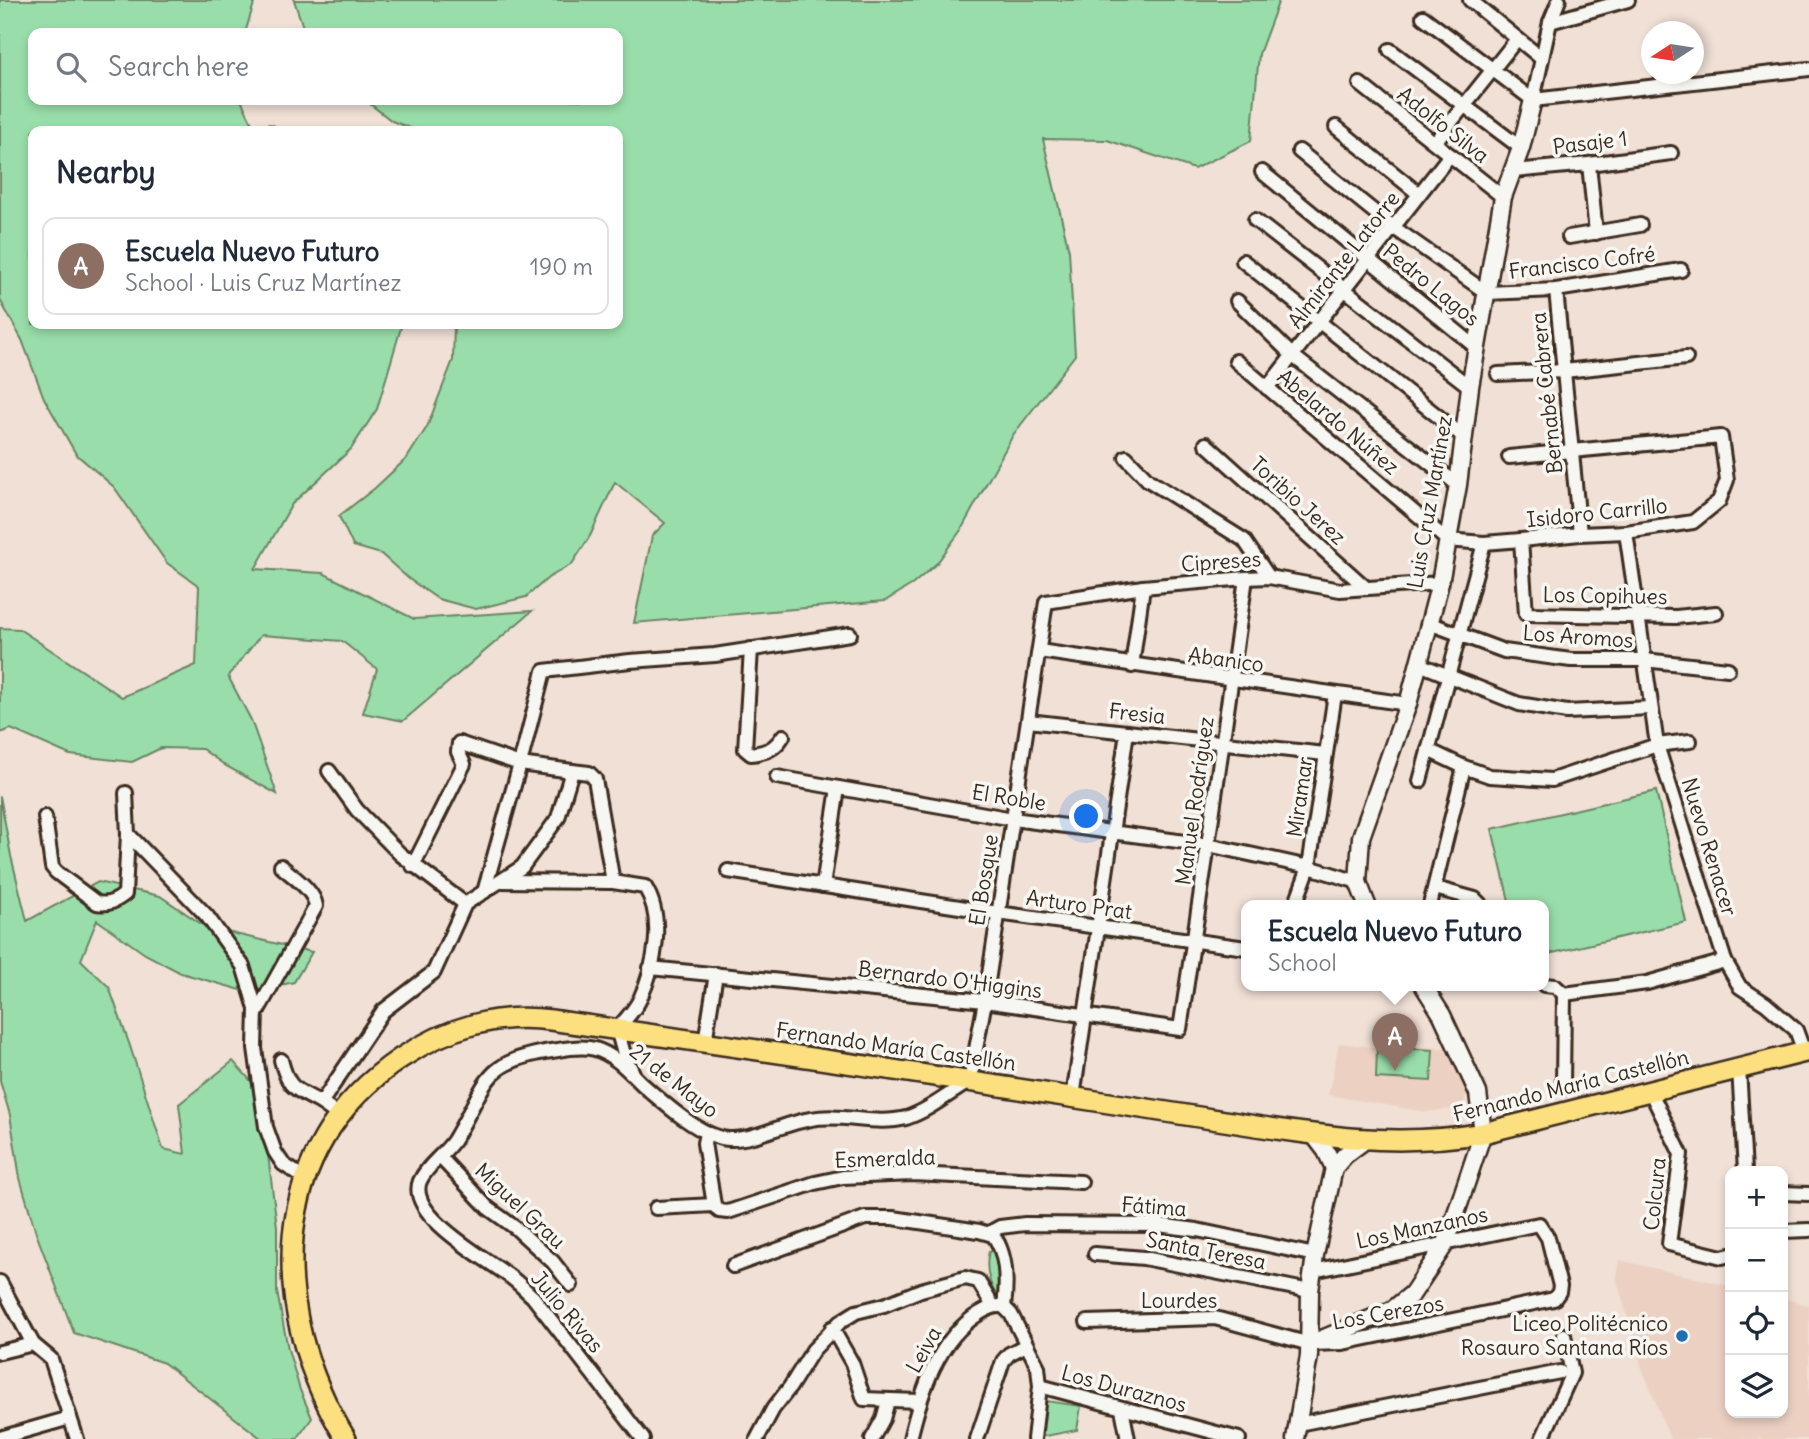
<!DOCTYPE html>
<meta charset="utf-8">
<style>
body{margin:0;font-family:Delius,sans-serif;background:#f2f2f3;color:#1f2937}
.controls{position:absolute;right:21px;bottom:21px;display:grid;overflow:hidden;border-radius:14px;box-shadow:0 4px 10px #0003}
.controls button{width:63px;height:63px;display:grid;place-items:center;padding:0;border:0;border-bottom:2px solid #e0e1e3;background:#fff;color:#1f2937;font:35px sans-serif}
.compass{position:absolute;left:1641px;top:21px;width:63px;height:63px;border-radius:50%;background:#fff;box-shadow:0 4px 10px #0003;rotate:258deg}
.you{position:absolute;left:1087px;top:817px;width:24px;height:24px;margin:-18px;border:5px solid #fff;border-radius:50%;background:#1a73e8;box-shadow:0 0 0 10px #1a73e833}
.badge{display:grid;place-items:center;width:46px;height:46px;border-radius:50%;background:#d93025;color:#fff;font-size:23px;font-weight:700}
.pin{position:absolute;translate:-50% -58px;filter:drop-shadow(0 2px 4px #0008)}
.pin::after{content:'';position:absolute;top:37px;width:24px;height:21px;background:inherit;clip-path:polygon(0 0,100% 0,50% 100%)}
.popup{position:absolute;left:1241px;top:900px;width:308px;height:91px;box-sizing:border-box;display:grid;place-content:center;border-radius:14px;background:#fff;filter:drop-shadow(0 2px 5px #0005);font-size:23px;white-space:nowrap;color:#747a83}
.popup b{font-size:26px;color:#1f2937}
.popup::after{content:'';position:absolute;left:50%;top:100%;margin-left:-14px;border:14px solid transparent;border-top-color:#fff}
.list{margin:0;padding:0;list-style:none}
h2{display:flex;justify-content:space-between;align-items:center;height:91px;margin:0;padding:0 28px;font-size:30px}
h2 small{font-size:23px;font-weight:400;color:#747a83}
.list li{display:grid;grid-template-columns:46px 1fr auto;gap:21px;align-items:center;box-sizing:border-box;height:98px;margin:0 14px 14px;padding:0 14px;border:2px solid #e0e1e3;border-radius:14px}
.list b{display:block;font-size:26px;white-space:nowrap}
.list p{margin:0;font-size:23px;white-space:nowrap;color:#747a83}
.list em{font-size:23px;font-style:normal;color:#747a83}
.icon{flex:none;width:38px;height:38px;fill:none;stroke:currentColor;stroke-width:2;stroke-linecap:round;stroke-linejoin:round}
.map{position:relative;flex:none;width:1809px;height:1439px;overflow:hidden}
.search{position:absolute;background:#fff;box-shadow:0 4px 10px #0003;left:28px;top:28px;width:595px;height:77px;display:flex;align-items:center;gap:18px;box-sizing:border-box;padding:0 24px;border-radius:14px;color:#747a83;font-size:26px}
.panel{position:absolute;background:#fff;box-shadow:0 4px 10px #0003;left:28px;top:126px;width:595px;height:203px;border-radius:14px}
.map>svg:first-child{display:block}
</style>
<div class="map">
<svg width="1809" height="1439" viewBox="0 0 1809 1439">
<rect width="100%" height="100%" fill="#f0e0d6"/>
<filter id="ink" filterUnits="userSpaceOnUse"><feTurbulence type="fractalNoise" baseFrequency=".0143" numOctaves="2"/><feDisplacementMap in="SourceGraphic" scale="14" xChannelSelector="R" yChannelSelector="G"/><feConvolveMatrix kernelMatrix="1 2 1 2 8 2 1 2 1" color-interpolation-filters="sRGB"/></filter>
<g filter="url(#ink)">
<g fill="#ecd1c3">
<path d="M1339 1043 1373 1047 1383 1045 1447 1048 1467 1094 1461 1108 1425 1112 1328 1095Z"/>
<path d="M1619 1260 1730 1286V1413H1783V1298L1809 1305V1439H1670L1642 1368 1616 1277Z"/>
</g>
<g fill="#99deaa" stroke="#6a8464" stroke-width="2">
<path d="M0 0H255L245 33H33V100H241L254 127 270 124 287 131H33V324H402L377 409 351 449 292 504 255 569 323 573 414 619 532 611 403 721 363 713 377 669 342 641 261 635 228 676 251 720 277 794 226 766 202 749 161 748 132 762 70 755 11 729 0 733V628L19 629 122 697 196 665 199 586 167 563 114 487 76 454 44 398 22 340 0 300Z"/>
<path d="M294 0H1279L1259 54 1251 141 1194 169 1107 140 1043 139 1069 251 1075 355 1013 435 961 530 937 563 913 584 885 601 634 623 652 536 665 523 615 482 590 536 572 564 548 578 526 597 476 609 438 599 409 579 381 554 353 546 339 516 375 488 407 458 427 427 453 360 454 324H618V131H418L392 121 365 100H618V33H305Z"/>
<path d="M1656 791 1686 922 1544 955V905H1510L1492 829Z"/>
<path d="M0 796 11 856 27 921 98 882 160 896 206 927 312 952 294 982 248 992 181 973 145 954 97 920 81 960 109 987 130 1046 163 1149 185 1154 179 1104 233 1061 260 1091 277 1227V1292L288 1349 300 1390 312 1418 297 1439H262L164 1363 74 1333 36 1233 20 1178 10 1115 0 1081Z"/>
<path d="M1377 1047 1433 1050 1431 1081 1376 1078Z"/>
<path d="M989 1251 995 1252 1001 1281 1000 1293 996 1295C988 1281 985 1267 989 1251Z"/>
<path d="M1046 1401 1081 1406 1077 1430 1040 1437Z"/>
</g>
<g fill="none" stroke-linecap="round" stroke-linejoin="round">
<defs>
<g id="street">
<path d="M1470 0 1541 58"/>
<path d="M1423 17 1533 100"/>
<path d="M1550 22 1628 0"/>
<path d="M1390 50 1521 148"/>
<path d="M1360 84 1503 197"/>
<path d="M1533 100 1809 69"/>
<path d="M1533 100 1550 22 1559 0"/>
<path d="M1336 127 1419 194"/>
<path d="M1435 142 1517 39"/>
<path d="M1299 151 1393 227 1487 293 1556 290 1681 270"/>
<path d="M1589 164 1596 233"/>
<path d="M1514 171 1589 164 1671 153"/>
<path d="M1262 172 1477 348"/>
<path d="M1255 220 1470 387"/>
<path d="M1569 237 1640 225"/>
<path d="M1243 261 1464 437"/>
<path d="M1556 290 1580 534"/>
<path d="M1237 301 1293 356 1458 485"/>
<path d="M1236 361 1447 540 1484 543 1521 540 1580 534 1626 532 1693 522 1719 501 1727 480 1721 437 1509 457"/>
<path d="M1498 374 1564 371 1686 358"/>
<path d="M1267 388 1450 155"/>
<path d="M1206 444 1365 587"/>
<path d="M1126 457 1148 480 1244 540 1269 577"/>
<path d="M1626 532 1657 745 1725 961 1740 987 1766 1004 1796 1030 1804 1052"/>
<path d="M1521 540 1526 614 1676 617 1716 613"/>
<path d="M1429 623 1504 651 1571 660H1644L1728 669"/>
<path d="M751 649 745 749 751 754C767 752 775 749 783 736"/>
<path d="M1039 651 1408 704"/>
<path d="M1419 664 1519 704 1567 712 1651 708"/>
<path d="M1132 666 1143 587"/>
<path d="M1028 721 1325 754"/>
<path d="M1428 750 1464 767 1490 776 1552 780 1657 745 1690 741"/>
<path d="M329 771 357 810 400 854 465 904"/>
<path d="M572 771 589 773 595 779 613 882"/>
<path d="M777 777 1013 819 1208 845 1309 867 1358 882"/>
<path d="M1420 781 1484 543"/>
<path d="M45 817 52 867 56 872 97 903C109 905 116 901 125 894L128 834 126 793"/>
<path d="M128 834 207 916 243 966 256 1009 255 1048 266 1127 275 1152 283 1164 304 1178"/>
<path d="M413 866 464 764 458 752 459 743 520 764 484 892"/>
<path d="M728 871 998 913 1246 948"/>
<path d="M501 881 613 882 645 887C665 919 655 966 640 999 635 1010 625 1020 617 1029L624 1054 633 1073"/>
<path d="M823 886 838 788"/>
<path d="M1435 888 1475 899 1481 905"/>
<path d="M1295 905 1309 867 1335 694"/>
<path d="M1430 905 1464 767"/>
<path d="M650 968 985 1001 1180 1029 1208 845 1246 578"/>
<path d="M1544 985 1555 986 1564 994 1563 1088"/>
<path d="M1564 994 1647 983 1725 961"/>
<path d="M256 1014 316 906C314 890 293 877 281 866"/>
<path d="M705 1042 716 974"/>
<path d="M281 1060C289 1091 295 1088 321 1103"/>
<path d="M1739 1068 1745 1171"/>
<path d="M1650 1091 1681 1154 1669 1244 1722 1257 1730 1255"/>
<path d="M1073 1097 1127 732"/>
<path d="M338 1115 321 1103 383 1011 434 972 465 904 522 867 558 818 572 771 520 764 544 671 630 661 715 655 850 634"/>
<path d="M706 1133 704 1143 714 1205"/>
<path d="M440 1157 488 1208 517 1229 553 1262 571 1285"/>
<path d="M1783 1193 1809 1194"/>
<path d="M656 1208 714 1205 719 1211 728 1212 815 1183 843 1177 913 1174 1081 1182"/>
<path d="M1783 1231 1809 1230"/>
<path d="M989 1233 1000 1227 1025 1224 1158 1225 1197 1230 1315 1255"/>
<path d="M1095 1254 1144 1258 1310 1291"/>
<path d="M733 1266 865 1218H893L979 1231 993 1235C1008 1255 1007 1284 1004 1307"/>
<path d="M0 1282 33 1344 51 1359 77 1439"/>
<path d="M1004 1307 1011 1314 1038 1367 1040 1386 1034 1439"/>
<path d="M1087 1322 1215 1318 1310 1344 1343 1343 1554 1299 1559 1292 1560 1286 1548 1238 1539 1224 1313 1271"/>
<path d="M832 1328 852 1363 864 1399 919 1401"/>
<path d="M0 1352 33 1344"/>
<path d="M1040 1386 1239 1439"/>
<path d="M1122 1409 1128 1439"/>
<path d="M1298 1424 1560 1372"/>
<path d="M0 1438 70 1418"/>
<path d="M643 1439 533 1297C525 1290 518 1282 509 1276 487 1259 406 1215 420 1181 427 1165 445 1154 454 1140 489 1082 481 1060 558 1050 569 1048 583 1046 595 1049 613 1054 628 1070 641 1083 661 1101 702 1138 729 1139 756 1140 784 1123 811 1119 842 1113 875 1126 906 1118 928 1111 950 1093 970 1081L985 1001 1046 602 1143 587 1246 578 1269 577 1340 590 1440 583"/>
<path d="M757 1439 773 1409 790 1387 813 1350 840 1322 856 1312 884 1305 921 1290 965 1278 978 1281 993 1306"/>
<path d="M872 1439 883 1419 888 1401"/>
<path d="M910 1439C921 1393 937 1339 980 1313 987 1309 992 1306 1000 1306"/>
<path d="M977 1439 1003 1361 1009 1354 1026 1345"/>
<path d="M1542 1439 1572 1373 1564 1335"/>
</g>
<g id="secondary">
<path d="M1367 905 1358 882 1361 837 1408 704 1440 583 1458 485 1470 387 1503 197 1521 148 1533 100"/>
<path d="M1313 1134 1326 1151 1334 1168"/>
<path d="M1310 1344 1392 1310 1412 1294 1446 1243 1483 1133 1478 1093 1442 1015 1423 985"/>
<path d="M1295 1439 1309 1356 1310 1291 1315 1255 1334 1168 1345 1155 1365 1140"/>
</g>
<path id="primary" d="M346 1439C267 1310 266 1149 401 1058 448 1027 496 1013 551 1020 722 1045 893 1069 1064 1096 1120 1105 1176 1113 1231 1122 1317 1136 1397 1148 1483 1133L1809 1051"/>
</defs>
<use href="#street" stroke="#3b2a1e" stroke-width="18"/>
<use href="#secondary" stroke="#3b2a1e" stroke-width="21"/>
<use href="#primary" stroke="#3b2a1e" stroke-width="24"/>
<use href="#street" stroke="#f6f6f2" stroke-width="12"/>
<use href="#secondary" stroke="#f6f6f2" stroke-width="16"/>
<use href="#primary" stroke="#fce080" stroke-width="19"/>
</g>
</g>
<circle fill="#1f6fb2" stroke="#f6f6f2" stroke-width="2.5" cx="1682" cy="1336" r="7"/>
<g text-anchor="middle" stroke-width="7" stroke-linejoin="round" paint-order="stroke">
<g font-size="21" fill="#3b2a1e" stroke="#f6f6f2">
<text transform="translate(1443 125) rotate(38)" y="7">Adolfo Silva</text>
<text transform="translate(1590 143) rotate(-7)" y="7">Pasaje 1</text>
<text transform="translate(1344 260) rotate(-52)" y="7">Almirante Latorre</text>
<text transform="translate(1582 263) rotate(-7)" y="7">Francisco Cofré</text>
<text transform="translate(1431 285) rotate(39)" y="7">Pedro Lagos</text>
<text transform="translate(1547 393) rotate(-96)" y="7">Bernabé Cabrera</text>
<text transform="translate(1338 422) rotate(40)" y="7">Abelardo Núñez</text>
<text transform="translate(1298 501) rotate(42)" y="7">Toribio Jerez</text>
<text transform="translate(1430 502) rotate(-80)" y="7">Luis Cruz Martínez</text>
<text transform="translate(1597 513) rotate(-6)" y="7">Isidoro Carrillo</text>
<text transform="translate(1221 562) rotate(-4)" y="7">Cipreses</text>
<text transform="translate(1605 596) rotate(1)" y="7">Los Copihues</text>
<text transform="translate(1578 637) rotate(4)" y="7">Los Aromos</text>
<text transform="translate(1226 660) rotate(8)" y="7">Abanico</text>
<text transform="translate(1137 714) rotate(6)" y="7">Fresia</text>
<text transform="translate(1300 797) rotate(-82)" y="7">Miramar</text>
<text transform="translate(1009 798) rotate(9)" y="7">El Roble</text>
<text transform="translate(1195 801) rotate(-82)" y="7">Manuel Rodríguez</text>
<text transform="translate(1709 847) rotate(73)" y="7">Nuevo Renacer</text>
<text transform="translate(984 880) rotate(-81)" y="7">El Bosque</text>
<text transform="translate(1079 905) rotate(8)" y="7">Arturo Prat</text>
<text transform="translate(950 980) rotate(7)" y="7">Bernardo O'Higgins</text>
<text transform="translate(896 1047) rotate(8)" y="7">Fernando María Castellón</text>
<text transform="translate(674 1081) rotate(38)" y="7">21 de Mayo</text>
<text transform="translate(1571 1086) rotate(-14)" y="7">Fernando María Castellón</text>
<text transform="translate(885 1159) rotate(-2)" y="7">Esmeralda</text>
<text transform="translate(1655 1194) rotate(-84)" y="7">Colcura</text>
<text transform="translate(520 1206) rotate(43)" y="7">Miguel Grau</text>
<text transform="translate(1154 1207) rotate(4)" y="7">Fátima</text>
<text transform="translate(1422 1228) rotate(-12)" y="7">Los Manzanos</text>
<text transform="translate(1206 1251) rotate(11)" y="7">Santa Teresa</text>
<text x="1179" y="1308">Lourdes</text>
<text transform="translate(567 1312) rotate(50)" y="7">Julio Rivas</text>
<text transform="translate(1388 1313) rotate(-10)" y="7">Los Cerezos</text>
<text transform="translate(924 1350) rotate(-61)" y="7">Leiva</text>
<text transform="translate(1124 1389) rotate(15)" y="7">Los Duraznos</text>
</g>
<g font-size="21" fill="#3b2a1e" stroke="#f6f6f2" text-anchor="end">
<text x="1668" y="1331">Liceo Politécnico<tspan x="1668" dy="24">Rosauro Santana Ríos</tspan></text>
</g>
</g>
</svg>
<div class="controls">
<button>+</button>
<button>−</button>
<button><svg class="icon" aria-label="locate" viewBox="0 0 24 24"><circle cx="12" cy="12" r="6"/><path d="M12 2v4M12 18v4M2 12h4M18 12h4"/></svg></button>
<button><svg class="icon" aria-label="layers" viewBox="0 0 24 24"><path d="M12 4l9 5-9 5-9-5zM3 14l9 5 9-5"/></svg></button>
</div>
<svg class="compass" viewBox="-18 -18 36 36"><path d="M0-13l5 13h-10z" fill="#e53935"/><path d="M0 13l5-13h-10z" fill="#747a83"/></svg>
<div class="you"></div>
<div class="pin badge" style="left:1395px;top:1071px;background:#8d6e63">A</div>
<div class="popup"><b>Escuela Nuevo Futuro</b>School</div>
<div class="search"><svg class="icon" aria-label="search" viewBox="0 0 24 24"><circle cx="10" cy="10" r="6"/><path d="M15 15l6 6"/></svg>Search here</div>
<section class="panel">
<h2>Nearby<small></small></h2>
<ul class="list">
<li><span class="badge" style="background:#8d6e63">A</span><div><b>Escuela Nuevo Futuro</b><p>School · Luis Cruz Martínez</p></div><em>190 m</em></li>
</ul>
</section>
</div>
